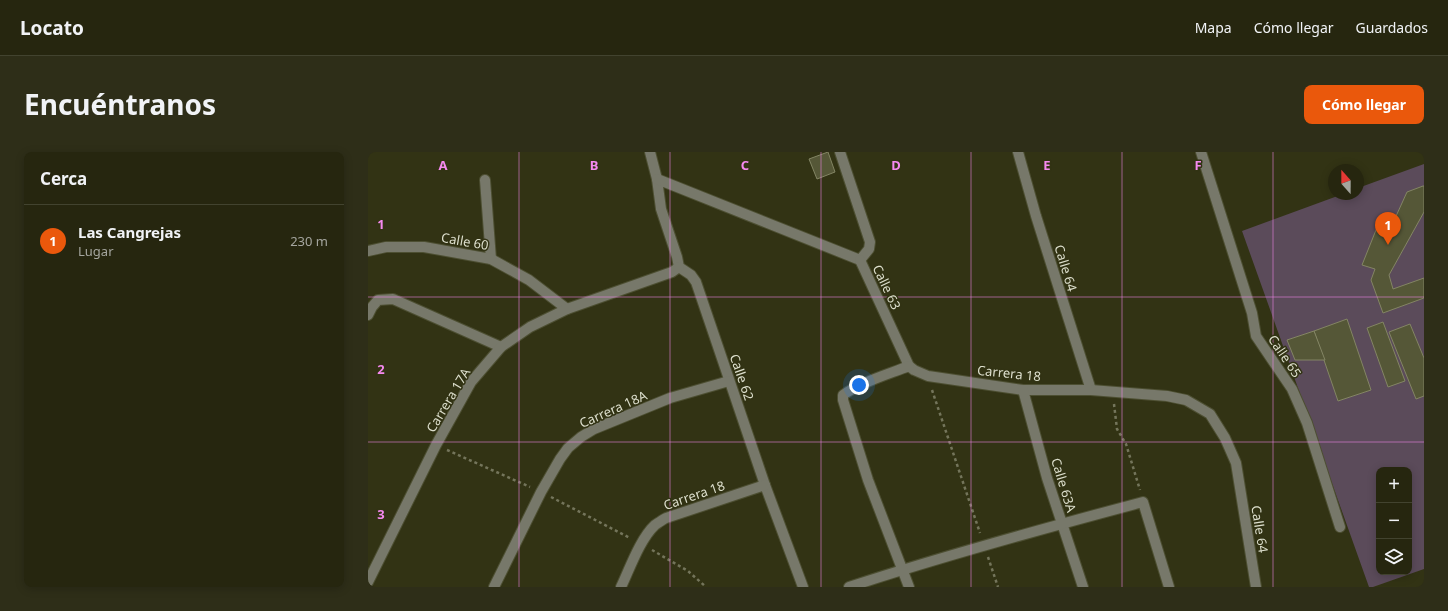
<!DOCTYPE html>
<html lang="es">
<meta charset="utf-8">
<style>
body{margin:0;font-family:"Noto Sans",sans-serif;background:#2e2e18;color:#f1f3f6}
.controls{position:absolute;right:12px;bottom:12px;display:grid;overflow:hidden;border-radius:8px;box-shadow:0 2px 10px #0003}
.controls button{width:36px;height:36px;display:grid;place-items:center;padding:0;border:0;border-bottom:1px solid #42432f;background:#26260f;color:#f1f3f6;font:20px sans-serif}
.compass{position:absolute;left:960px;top:12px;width:36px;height:36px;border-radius:50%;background:#26260f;box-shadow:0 2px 10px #0003;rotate:339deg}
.you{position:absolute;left:491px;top:233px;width:14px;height:14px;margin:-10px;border:3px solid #fff;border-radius:50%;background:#1a73e8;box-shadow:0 0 0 6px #1a73e833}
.badge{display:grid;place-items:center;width:26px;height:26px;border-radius:50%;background:#ea580c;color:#fff;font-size:13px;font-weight:700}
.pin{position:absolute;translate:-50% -33px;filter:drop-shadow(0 1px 2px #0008)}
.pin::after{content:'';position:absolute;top:21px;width:14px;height:12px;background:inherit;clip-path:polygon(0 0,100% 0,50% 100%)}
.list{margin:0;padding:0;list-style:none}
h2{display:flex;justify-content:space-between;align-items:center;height:52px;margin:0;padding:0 16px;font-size:17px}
h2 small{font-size:13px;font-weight:400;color:#a4a59e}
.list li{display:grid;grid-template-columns:26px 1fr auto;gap:12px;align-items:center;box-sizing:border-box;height:72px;padding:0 16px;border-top:1px solid #42432f}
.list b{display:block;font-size:15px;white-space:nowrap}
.list p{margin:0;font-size:13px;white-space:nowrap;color:#a4a59e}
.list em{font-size:13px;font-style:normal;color:#a4a59e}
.icon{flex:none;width:22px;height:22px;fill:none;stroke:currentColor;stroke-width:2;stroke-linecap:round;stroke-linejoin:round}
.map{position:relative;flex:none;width:1056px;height:435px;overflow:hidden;border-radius:8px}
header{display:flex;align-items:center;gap:24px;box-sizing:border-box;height:56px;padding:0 20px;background:#26260f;border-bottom:1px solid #42432f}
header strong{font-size:19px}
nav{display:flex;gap:22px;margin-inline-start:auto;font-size:14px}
.intro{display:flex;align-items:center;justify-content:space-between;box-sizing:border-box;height:96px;padding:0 24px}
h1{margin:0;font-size:28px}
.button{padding:10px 18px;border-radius:8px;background:#ea580c;color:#fff;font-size:14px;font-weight:700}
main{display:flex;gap:24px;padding:0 24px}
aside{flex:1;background:#26260f;border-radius:8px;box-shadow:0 2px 10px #0003}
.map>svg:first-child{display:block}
</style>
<header>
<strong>Locato</strong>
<nav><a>Mapa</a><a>Cómo llegar</a><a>Guardados</a></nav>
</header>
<div class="intro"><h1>Encuéntranos</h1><a class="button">Cómo llegar</a></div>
<main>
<aside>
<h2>Cerca<small></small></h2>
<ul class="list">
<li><span class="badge">1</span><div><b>Las Cangrejas</b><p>Lugar</p></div><em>230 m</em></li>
</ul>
</aside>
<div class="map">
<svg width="1056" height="435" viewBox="0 0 1056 435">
<rect width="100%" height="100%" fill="#323314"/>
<path fill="#5b4b5a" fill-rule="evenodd" d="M1056 12V417L1005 435H1001L874 79 975 42H990V36ZM1011 318H1041V420H1011Z"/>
<g fill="#555737" stroke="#838564">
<path d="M460 0 467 20 449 27 441 7Z"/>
<path d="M1055 34H1056V60L1021 123 1025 137 1056 126V146L1015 161 1003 128 1007 117 994 113 1012 68 1024 73 1039 40Z"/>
<path d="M979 167 1003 238 970 249 946 179Z"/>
<path d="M1015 170 1037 229 1020 235 999 176Z"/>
<path d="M1042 172 1056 206V244L1048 247 1021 180Z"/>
<path d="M946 179 957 208H927L919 188Z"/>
</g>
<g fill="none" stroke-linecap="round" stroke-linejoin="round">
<defs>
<g id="minor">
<path d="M282 0 289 27 293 57 309 105 311 115 323 123 328 130 397 333 435 435"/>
<path d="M472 0 502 90 501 97 492 108"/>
<path d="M650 0 668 64 723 238"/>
<path d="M833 0 884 161 888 184 924 237 939 271 972 375"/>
<path d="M289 27 492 108"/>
<path d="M117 28 123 107"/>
<path d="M0 99 18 95H56L123 107 161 128 199 157"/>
<path d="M492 108 541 214 546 218 560 224 655 238H723L799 244 818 248 842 262 857 286 868 311 888 435"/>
<path d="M0 163 4 155 10 148 25 147 133 195"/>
<path d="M655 238 679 326 715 435"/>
<path d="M0 430 68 293 103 230 133 195 162 175 199 157 304 120 311 115"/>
<path d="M126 435 173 340 192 307 200 296 213 285 226 277 302 246 361 229"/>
<path d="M253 435C262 416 272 387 287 373 290 371 294 368 298 366L397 333"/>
<path d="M481 435C578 403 677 376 775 350L801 435"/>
<path d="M541 435 500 328 475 248V243C493 230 521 222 541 214"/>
</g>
</defs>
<use href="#minor" stroke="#4d4f32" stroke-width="12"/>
<g stroke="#74755b" stroke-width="2.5" stroke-dasharray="3 3" stroke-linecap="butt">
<path d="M564 238 612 381"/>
<path d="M746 252 749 277 758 292 772 338"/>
<path d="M79 298 162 335"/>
<path d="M183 345 262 386"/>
<path d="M284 398 320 419 338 435"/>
<path d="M620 405 630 435"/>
</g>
<use href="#minor" stroke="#77786a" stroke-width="10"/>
</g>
<path fill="none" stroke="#f589ef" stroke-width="1" stroke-opacity="0.55" d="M151 0V435M302 0V435M453 0V435M603 0V435M754 0V435M905 0V435M0 145H1056M0 290H1056"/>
<g text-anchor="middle" stroke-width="3" stroke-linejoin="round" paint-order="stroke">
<g font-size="13" fill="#dddfcd" stroke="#323314">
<text transform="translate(97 89) rotate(10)" y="5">Calle 60</text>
<text transform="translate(698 116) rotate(73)" y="5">Calle 64</text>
<text transform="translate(519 135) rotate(65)" y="5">Calle 63</text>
<text transform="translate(917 204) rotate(56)" y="5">Calle 65</text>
<text transform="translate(641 221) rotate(6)" y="5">Carrera 18</text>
<text transform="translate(374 225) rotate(71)" y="5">Calle 62</text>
<text transform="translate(80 248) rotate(-59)" y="5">Carrera 17A</text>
<text transform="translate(245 257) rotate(-24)" y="5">Carrera 18A</text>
<text transform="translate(696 333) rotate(73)" y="5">Calle 63A</text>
<text transform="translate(326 343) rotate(-19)" y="5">Carrera 18</text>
<text transform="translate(892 377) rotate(81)" y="5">Calle 64</text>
</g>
</g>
<g font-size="13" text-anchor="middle" font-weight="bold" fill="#f589ef" stroke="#323314" stroke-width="3" stroke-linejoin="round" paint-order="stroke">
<text x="75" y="18">A</text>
<text x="226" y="18">B</text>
<text x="377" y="18">C</text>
<text x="528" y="18">D</text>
<text x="679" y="18">E</text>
<text x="830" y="18">F</text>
<text x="13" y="77">1</text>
<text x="13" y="222">2</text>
<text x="13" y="367">3</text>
</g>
</svg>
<div class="controls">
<button>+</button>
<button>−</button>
<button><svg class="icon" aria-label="layers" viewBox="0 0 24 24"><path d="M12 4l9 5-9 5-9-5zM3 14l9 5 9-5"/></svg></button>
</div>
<svg class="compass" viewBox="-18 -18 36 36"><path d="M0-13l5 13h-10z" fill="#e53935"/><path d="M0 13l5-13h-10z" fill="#a4a59e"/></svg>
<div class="you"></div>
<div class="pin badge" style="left:1020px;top:93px">1</div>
</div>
</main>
